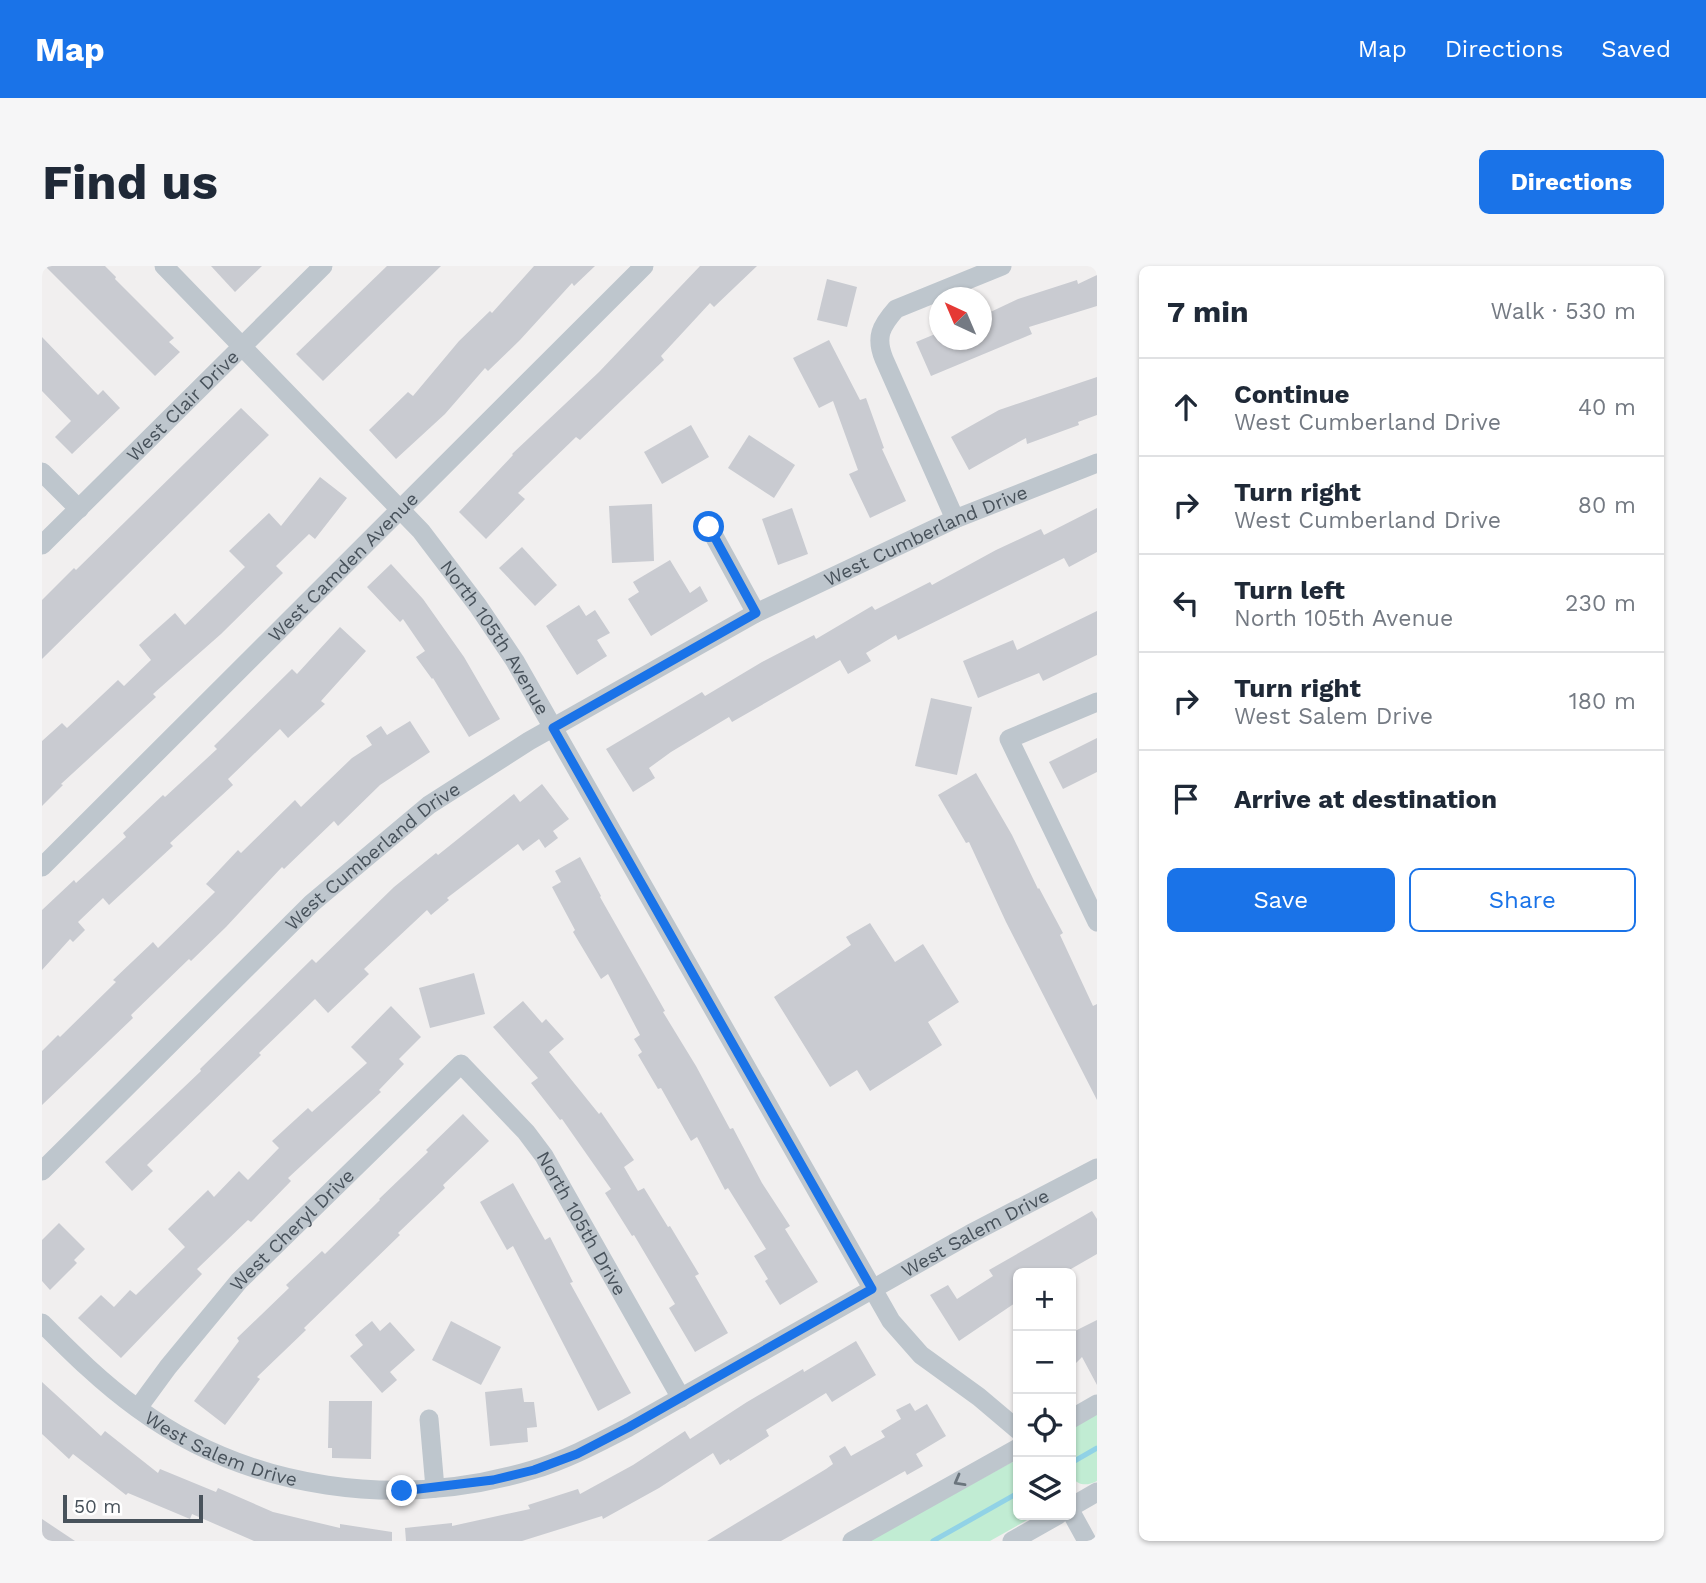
<!DOCTYPE html>
<meta charset="utf-8">
<style>
body{margin:0;font-family:"Work Sans",sans-serif;background:#f6f6f7;color:#1f2937}
.controls{position:absolute;right:21px;bottom:21px;display:grid;overflow:hidden;border-radius:10px;box-shadow:0 2px 5px #0004}
.controls button{width:63px;height:63px;display:grid;place-items:center;padding:0;border:0;border-bottom:2px solid #e0e1e3;background:#fff;color:#1f2937;font:35px sans-serif}
.compass{position:absolute;left:887px;top:21px;width:63px;height:63px;border-radius:50%;background:#fff;box-shadow:0 2px 5px #0004;rotate:316deg}
.scale{position:absolute;left:21px;bottom:18px;width:140px;box-sizing:border-box;padding-left:7px;border:4px solid #48525b;border-top:0;font-size:19px;line-height:24px;white-space:nowrap;color:#48525b;-webkit-text-stroke:5px #fff;paint-order:stroke}
.stop{position:absolute;width:21px;height:21px;margin:-16px;border:5px solid #1a73e8;border-radius:50%;background:#fff}
.stop.end{background:#1a73e8;border-color:#fff;box-shadow:0 2px 7px #0008}
.list{margin:0;padding:0;list-style:none}
h2{display:flex;justify-content:space-between;align-items:center;height:91px;margin:0;padding:0 28px;font-size:30px}
h2 small{font-size:23px;font-weight:400;color:#747a83}
.list li{display:grid;grid-template-columns:46px 1fr auto;gap:21px;align-items:center;box-sizing:border-box;height:98px;padding:0 28px;border-top:2px solid #e0e1e3}
.list b{display:block;font-size:26px;white-space:nowrap}
.list p{margin:0;font-size:23px;white-space:nowrap;color:#747a83}
.list em{font-size:23px;font-style:normal;color:#747a83}
.actions{display:flex;gap:14px;padding:21px 28px}
.actions a{flex:1;padding:16px 0;border:2px solid #1a73e8;border-radius:10px;text-align:center;font-size:24px;color:#1a73e8}
.actions .main{background:#1a73e8;color:#fff}
.icon{flex:none;width:38px;height:38px;fill:none;stroke:currentColor;stroke-width:2;stroke-linecap:round;stroke-linejoin:round}
.map{position:relative;flex:none;width:1055px;height:1275px;overflow:hidden;border-radius:10px}
header{display:flex;align-items:center;gap:42px;box-sizing:border-box;height:98px;padding:0 35px;background:#1a73e8;color:#fff}
header strong{font-size:33px}
nav{display:flex;gap:38px;margin-inline-start:auto;font-size:24px}
.intro{display:flex;align-items:center;justify-content:space-between;box-sizing:border-box;height:168px;padding:0 42px}
h1{margin:0;font-size:49px}
.button{padding:18px 32px;border-radius:10px;background:#1a73e8;color:#fff;font-size:24px;font-weight:700}
main{display:flex;gap:42px;padding:0 42px}
aside{flex:1;background:#fff;border-radius:10px;box-shadow:0 2px 5px #0004}
.map>svg:first-child{display:block}
</style>
<header>
<strong>Map</strong>
<nav><a>Map</a><a>Directions</a><a>Saved</a></nav>
</header>
<div class="intro"><h1>Find us</h1><a class="button">Directions</a></div>
<main>
<div class="map">
<svg width="1055" height="1275" viewBox="0 0 1055 1275">
<rect width="100%" height="100%" fill="#f1efef"/>
<g fill="#c1ecd3">
<path d="M1055 1148V1215C1045 1220 1037 1220 1029 1211V1162Z"/>
<path d="M970 1196 976 1198V1249H994L948 1275H827Z"/>
</g>
<g fill="none" stroke-linecap="round" stroke-linejoin="round">
<g stroke="#91d2e6" stroke-width="5">
<path d="M1029 1197 1055 1182"/>
<path d="M891 1275 976 1227"/>
</g>
</g>
<g fill="#c9cbd1">
<path d="M3 0H63L74 11 73 13 132 72 127 76 138 86 113 110Z"/>
<path d="M169 0H220L193 26Z"/>
<path d="M345 0H399L281 115 254 88Z"/>
<path d="M492 0H553L532 20 530 17 478 74 446 105 443 102 403 148 354 193 327 164 366 126 371 130 417 75 448 45 450 47Z"/>
<path d="M658 0H715L672 41 668 37 619 90 622 94 538 174 534 171 476 227 483 233 444 273 417 246 471 189 470 188 557 106Z"/>
<path d="M1055 9V40L987 61 990 68 889 110 874 76 898 66V74H940V50L976 33 1035 14 1036 18Z"/>
<path d="M785 13 815 21 805 61 775 54Z"/>
<path d="M0 71 56 129 61 124 78 142 30 188 13 171 29 155 0 125Z"/>
<path d="M787 74 818 134 824 132 842 182 840 183 864 235 828 252 807 208 816 204 791 135 777 142 751 92Z"/>
<path d="M1055 111V149L1036 156 1037 159 985 178 984 172 927 204 909 171 957 144Z"/>
<path d="M199 142 227 169 0 393V334L32 302 34 304Z"/>
<path d="M649 159 667 191 620 218 602 186Z"/>
<path d="M707 169 753 199 732 232 686 202Z"/>
<path d="M278 211 305 232 273 273 267 268 234 300 241 307 179 368 111 428 114 431 19 518 21 519 0 540V475L20 457 25 462 76 414 82 420 109 394 97 379 133 347 143 359 203 301 187 285 227 247 239 260Z"/>
<path d="M610 238 612 295 570 297 567 240Z"/>
<path d="M750 242 766 288 736 299 720 253Z"/>
<path d="M1055 242V286L1027 301 1022 292 856 374 854 369 824 387 829 395 806 408 798 394 690 456 687 451 629 486 607 502 613 512 591 526 564 483 660 426 663 430 720 396 772 369 774 373 830 340 833 344 888 316 890 319 954 284 999 263 1002 269Z"/>
<path d="M480 281 515 319 493 340 457 302Z"/>
<path d="M628 294 648 327 658 320 666 335 609 370 586 333 597 326 591 316Z"/>
<path d="M349 298 381 333 422 391 458 453 427 471 391 412 390 413 374 391 383 385 361 353 358 356 325 321Z"/>
<path d="M537 339 544 350 553 344 568 367 555 374 565 390 535 409 504 360Z"/>
<path d="M1055 345V389L1001 415 997 407 936 432 921 395 971 374 975 384Z"/>
<path d="M298 361 324 385 279 435 283 438 246 472 238 463 186 513 191 519 128 577 131 580 67 639 61 632 36 656 43 664 31 676 28 673 0 704V644L32 614 34 617 84 571 81 567 121 529 123 531 175 483 172 480 250 403 255 408Z"/>
<path d="M889 432 930 441 915 509 873 500Z"/>
<path d="M368 455 388 486 338 519 296 560 292 555 242 603 240 601 184 661 149 695 147 693 89 749 91 752 0 839V785L16 769 18 771 74 716 71 714 111 676 116 682 173 626 164 618 196 584 199 587 253 534 259 541 310 492 330 479 324 470 339 460 345 469Z"/>
<path d="M1055 472V506L1021 523 1007 496Z"/>
<path d="M934 507 970 569 996 623 997 622 1021 667 1018 669 1051 740 1055 738V834L964 656 927 576 924 577 896 529Z"/>
<path d="M500 518 527 553 511 565 516 572 503 582 497 573 481 585 476 578 405 632 407 634 389 649 385 644 322 703 327 708 286 747 273 733 217 787 219 789 105 899 111 905 90 925 63 896 159 805 158 803 270 693 274 697 352 621 394 587 396 589 472 528 478 536Z"/>
<path d="M538 591 559 630 558 631 623 745 621 746 654 800 688 863 691 862 720 917 748 960 743 963 776 1016 738 1039 723 1015 726 1013 712 990 724 983 686 922 683 924 655 871 649 875 619 822 616 823 596 789 600 786 592 773 598 769 566 708 559 713 531 666 533 664 510 621 519 616 513 605Z"/>
<path d="M828 657 853 696 881 678 917 736 886 756 900 779 828 825 815 804 788 821 732 731 809 679 804 671Z"/>
<path d="M432 707 443 748 388 762 377 722Z"/>
<path d="M481 735 500 757 504 753 522 773 507 786 557 848 559 846 592 894 582 901 596 925 602 922 626 961 628 960 657 1008 653 1010 686 1067 653 1086 627 1042 633 1038 592 969 590 970 563 927 569 923 520 853 518 854 489 817 496 812 451 761Z"/>
<path d="M349 740 379 771 357 793 362 798 337 824 339 826 246 912 249 915 209 956 206 954 155 1003 160 1008 79 1092 36 1052 59 1029 72 1041 88 1024 94 1029 143 981 126 963 166 924 172 931 197 905 206 914 237 882 230 875 266 842 270 846 325 797 309 781Z"/>
<path d="M421 848 447 875 401 919 403 922 356 967 358 969 262 1062 264 1064 215 1111 218 1113 183 1159 152 1135 197 1075 195 1072 247 1022 244 1019 280 985 283 988 338 934 337 933 386 886 384 884Z"/>
<path d="M471 917 503 974 508 971 531 1016 528 1017 589 1127 556 1145 471 980 465 984 438 936Z"/>
<path d="M1050 945 1055 953V988L1022 1007H976V1035L917 1075 888 1029 906 1019 915 1033 951 1010 947 1004Z"/>
<path d="M17 957 43 983 32 994 35 997 8 1024 0 1015V974Z"/>
<path d="M1055 1054V1119L1040 1091 1029 1102V1067Z"/>
<path d="M330 1055 338 1065 348 1056 373 1084 348 1106 355 1114 340 1127 308 1090 321 1079 313 1069Z"/>
<path d="M409 1055 459 1081 439 1119 390 1094Z"/>
<path d="M814 1075 834 1109 790 1136 784 1127 724 1164 727 1170 688 1195 687 1193 678 1199 671 1187 617 1222 561 1253 560 1250 480 1275H364L363 1262 410 1257V1260L488 1243 486 1239 536 1223 538 1228 591 1199 643 1165 648 1173 705 1136 761 1103 762 1106Z"/>
<path d="M0 1116 59 1170 63 1165 116 1207 118 1203 174 1226 176 1222 231 1246 298 1262V1258L350 1266V1275H212L150 1248 148 1253 86 1227 84 1229 31 1188 27 1193 0 1168Z"/>
<path d="M480 1122 482 1136H492L495 1161 485 1162 486 1176 448 1180 443 1126Z"/>
<path d="M287 1135H330L329 1193 290 1192V1182H286Z"/>
<path d="M868 1137 873 1145 885 1138 904 1170 874 1188 881 1200 865 1209 863 1205 739 1275H665L784 1203 791 1198 787 1190 803 1180 809 1190 843 1171 839 1165 859 1153 854 1144Z"/>
<path d="M0 1253 33 1275H0Z"/>
</g>
<g fill="none" stroke-linecap="round" stroke-linejoin="round">
<g stroke="#bec6cd" stroke-width="19">
<path id="s1" d="M122 0 379 265 436 340 473 395 849 1055 879 1089 937 1131 976 1164"/>
<path d="M0 206 37 243"/>
<path d="M913 253 842 93C833 71 839 60 854 43L960 0"/>
<path d="M667 261 714 347"/>
<path id="s2" d="M0 279 281 0"/>
<path d="M1055 436 967 473 1055 656"/>
<path id="s3" d="M0 601 602 0"/>
<path id="s4" d="M0 905 270 637 387 539 487 475 714 347 913 253 1055 197"/>
<path id="s5" d="M0 1057C30 1087 60 1117 95 1142 208 1225 357 1244 490 1204 524 1194 556 1177 587 1161L928 968 1055 902"/>
<path id="s6" d="M96 1142 126 1101 197 1015 419 798 484 866 502 890 639 1132"/>
<path d="M387 1153 393 1222"/>
<path d="M1029 1153 1055 1138"/>
<path d="M1029 1241 1055 1226"/>
<path d="M1029 1246 1045 1275"/>
<path d="M810 1275 976 1182"/>
<path d="M970 1275 1016 1249"/>
</g>
</g>
<defs><path id="oneway-chevron" d="M-2-3.5L2.5 0L-2 3.5" fill="none" stroke-width="1.6" stroke-linecap="round" stroke-linejoin="round" transform="scale(1.75)"/></defs>
<use stroke="#6b757d" href="#oneway-chevron" transform="translate(917 1215) rotate(151)"/>
<g fill="none" stroke-linecap="round" stroke-linejoin="round">
<path stroke="#1a73e8" stroke-width="9" d="M360 1225 451 1214 492 1204 535 1188 587 1161 830 1023 511 462 714 347 667 261"/>
</g>
<g text-anchor="middle" stroke-width="7" stroke-linejoin="round" paint-order="stroke">
<g font-size="19" fill="#48525b" stroke="#fff">
<text dy="7" stroke="none"><textPath href="#s2" startOffset="198">West Clair Drive</textPath></text>
<text dy="7" stroke="none"><textPath href="#s4" startOffset="1099">West Cumberland Drive</textPath></text>
<text dy="7" stroke="none"><textPath href="#s3" startOffset="425">West Camden Avenue</textPath></text>
<text dy="7" stroke="none"><textPath href="#s1" startOffset="499">North 105th Avenue</textPath></text>
<text dy="7" stroke="none"><textPath href="#s4" startOffset="457">West Cumberland Drive</textPath></text>
<text dy="7" stroke="none"><textPath href="#s6" startOffset="674">North 105th Drive</textPath></text>
<text dy="7" stroke="none"><textPath href="#s6" startOffset="236">West Cheryl Drive</textPath></text>
<text dy="7" stroke="none"><textPath href="#s5" startOffset="1045">West Salem Drive</textPath></text>
<text dy="7" stroke="none"><textPath href="#s5" startOffset="222">West Salem Drive</textPath></text>
</g>
</g>
</svg>
<div class="controls">
<button>+</button>
<button>−</button>
<button><svg class="icon" aria-label="locate" viewBox="0 0 24 24"><circle cx="12" cy="12" r="6"/><path d="M12 2v4M12 18v4M2 12h4M18 12h4"/></svg></button>
<button><svg class="icon" aria-label="layers" viewBox="0 0 24 24"><path d="M12 4l9 5-9 5-9-5zM3 14l9 5 9-5"/></svg></button>
</div>
<svg class="compass" viewBox="-18 -18 36 36"><path d="M0-13l5 13h-10z" fill="#e53935"/><path d="M0 13l5-13h-10z" fill="#747a83"/></svg>
<div class="scale">50 m</div>
<div class="stop" style="left:667px;top:261px"></div>
<div class="stop end" style="left:360px;top:1225px"></div>
</div>
<aside>
<h2>7 min<small>Walk · 530 m</small></h2>
<ul class="list">
<li><svg class="icon" aria-label="ahead" viewBox="0 0 24 24"><path d="M12 20V5M6 11l6-6 6 6"/></svg><div><b>Continue</b><p>West Cumberland Drive</p></div><em>40 m</em></li>
<li><svg class="icon" aria-label="right" viewBox="0 0 24 24"><path d="M7 20v-9h11M14 6l5 5-5 5"/></svg><div><b>Turn right</b><p>West Cumberland Drive</p></div><em>80 m</em></li>
<li><svg class="icon" aria-label="left" viewBox="0 0 24 24"><path d="M17 20v-9H6M10 6l-5 5 5 5"/></svg><div><b>Turn left</b><p>North 105th Avenue</p></div><em>230 m</em></li>
<li><svg class="icon" aria-label="right" viewBox="0 0 24 24"><path d="M7 20v-9h11M14 6l5 5-5 5"/></svg><div><b>Turn right</b><p>West Salem Drive</p></div><em>180 m</em></li>
<li><svg class="icon" aria-label="arrive" viewBox="0 0 24 24"><path d="M6 21V4h12l-3 4 3 4H6"/></svg><div><b>Arrive at destination</b></div></li>
</ul>
<div class="actions"><a class="main">Save</a><a>Share</a></div>
</aside>
</main>
